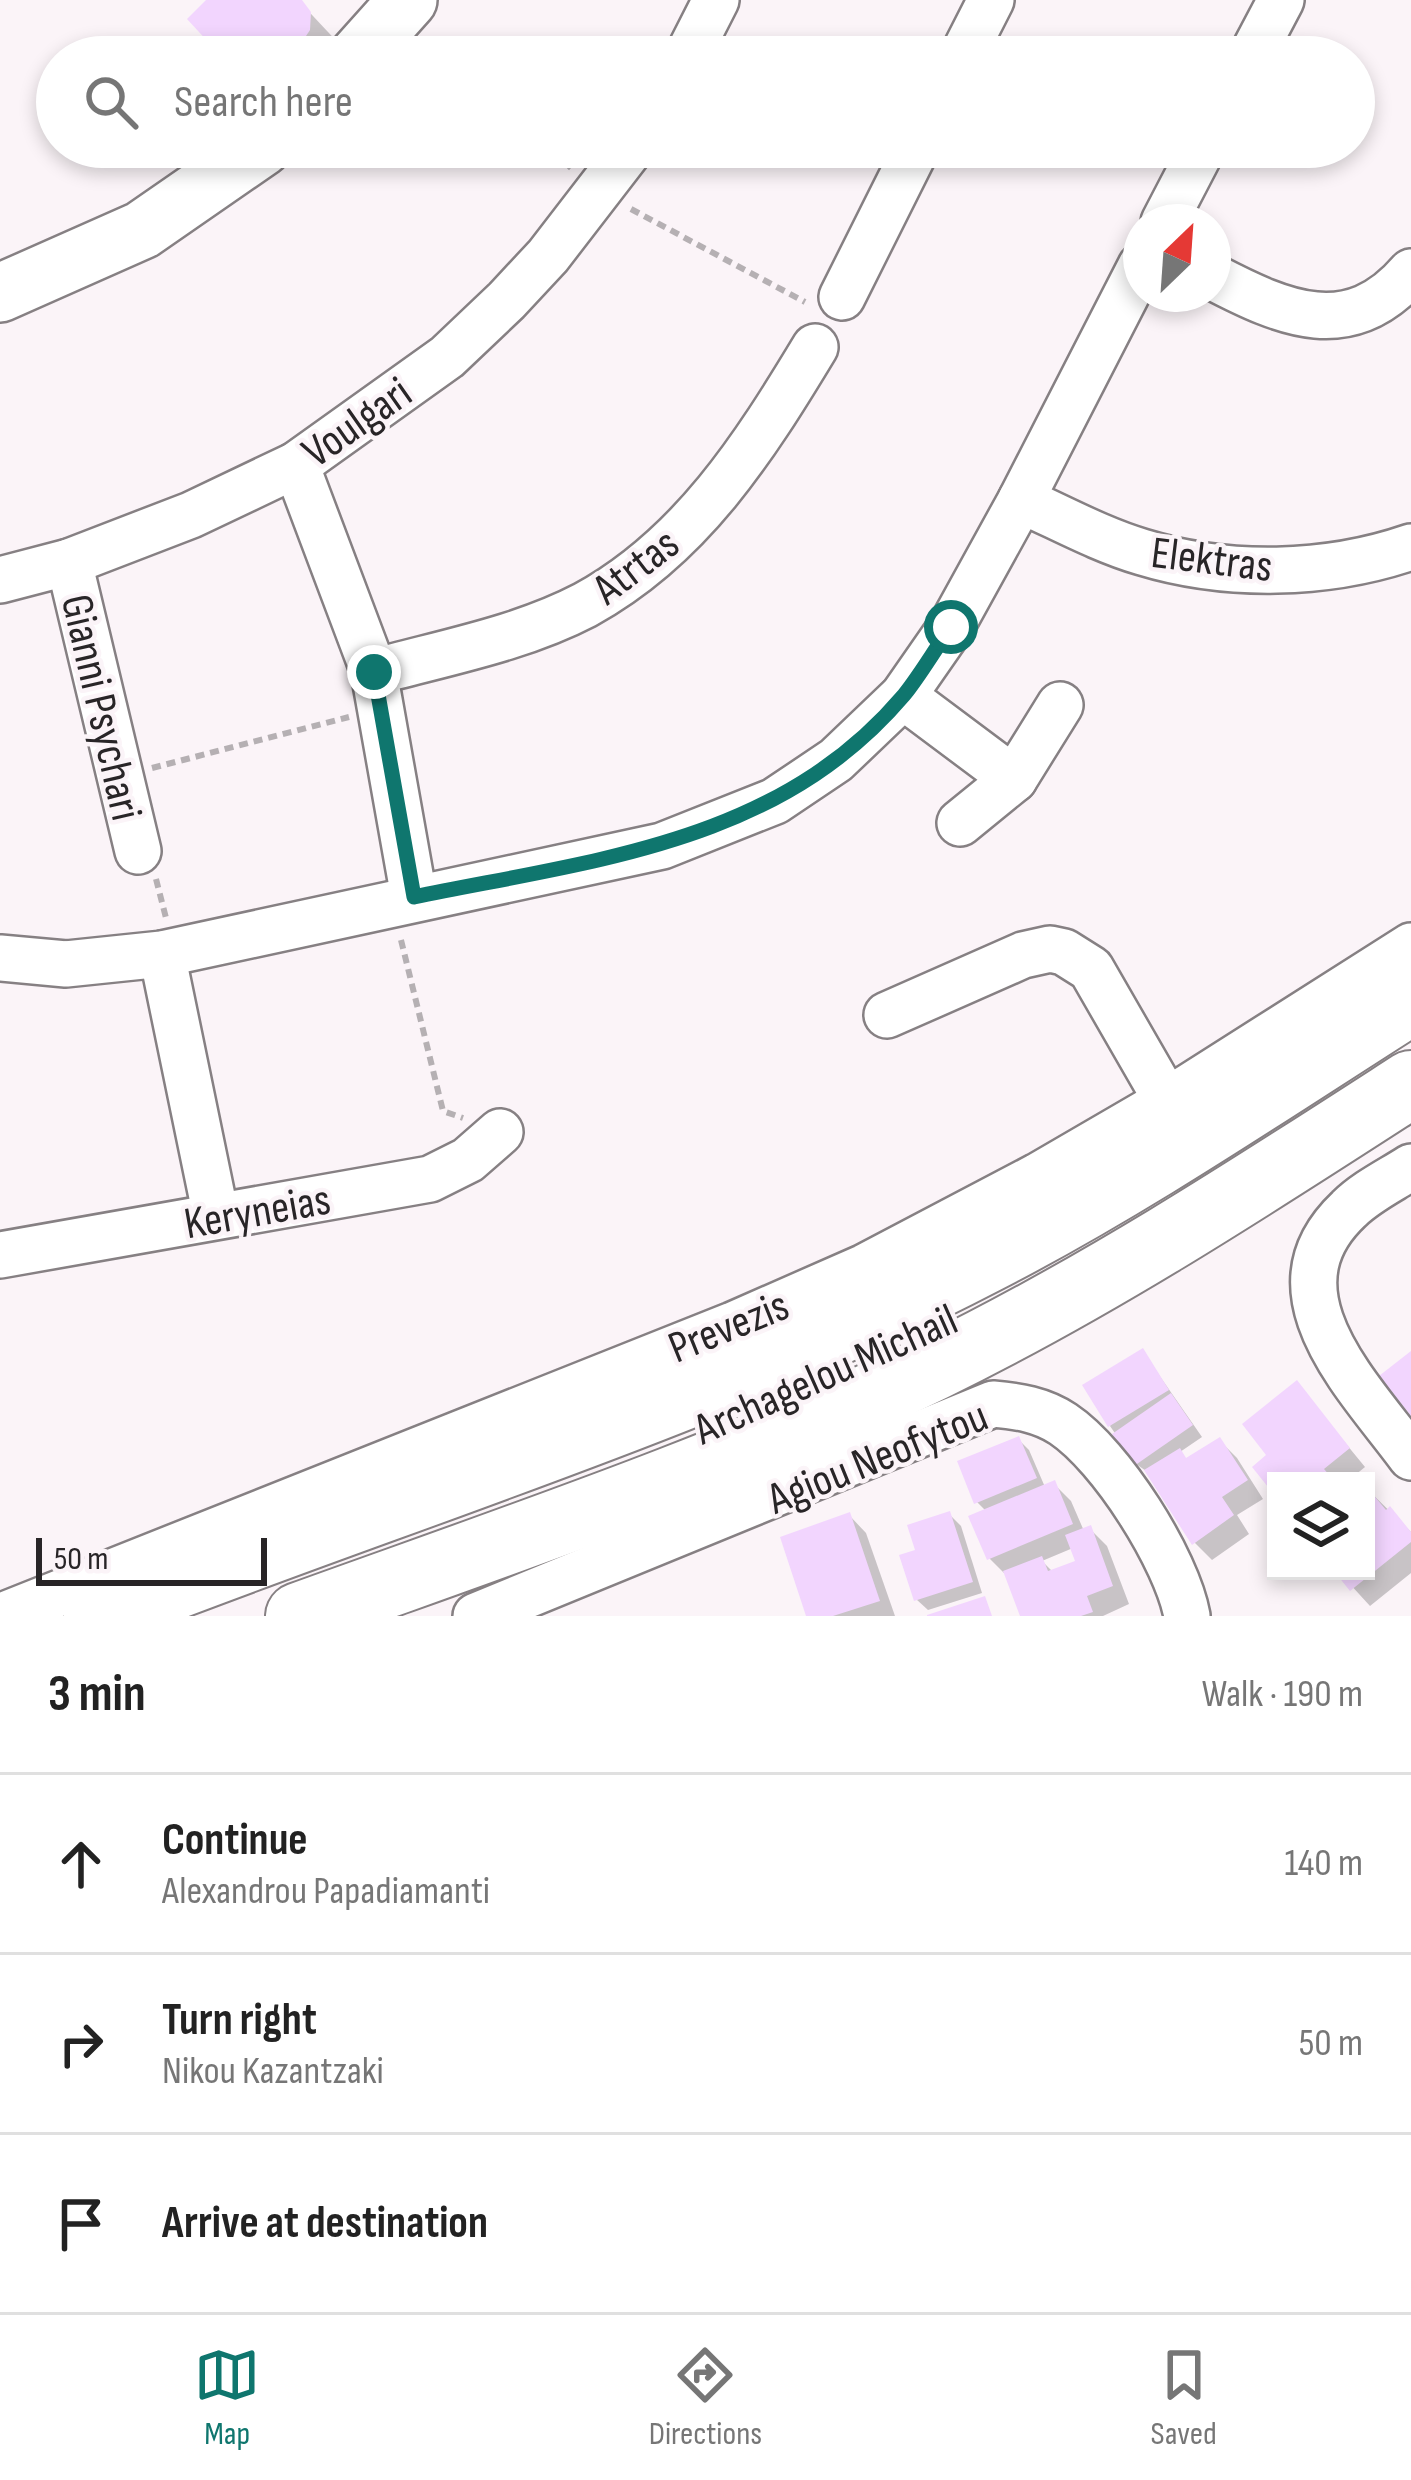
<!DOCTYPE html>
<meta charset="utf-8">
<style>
body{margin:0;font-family:"Sofia Sans Condensed",sans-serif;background:#f2f2f2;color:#222}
.controls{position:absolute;right:36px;bottom:36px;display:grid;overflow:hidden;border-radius:0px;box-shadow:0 6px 18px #0003}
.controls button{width:108px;height:108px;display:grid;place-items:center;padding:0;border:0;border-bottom:3px solid #e0e0e0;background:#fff;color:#222;font:60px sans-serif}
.compass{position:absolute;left:1123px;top:204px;width:108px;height:108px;border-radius:50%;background:#fff;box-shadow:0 6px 18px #0003;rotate:25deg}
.scale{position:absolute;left:36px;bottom:30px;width:231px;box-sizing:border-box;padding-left:12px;border:6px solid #282527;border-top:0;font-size:33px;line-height:42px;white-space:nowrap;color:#282527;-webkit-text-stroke:9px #fbf4f8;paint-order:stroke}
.stop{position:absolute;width:36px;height:36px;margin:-27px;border:9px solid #0f766e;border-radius:50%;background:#fff}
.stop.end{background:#0f766e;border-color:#fff;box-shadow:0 3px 12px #0008}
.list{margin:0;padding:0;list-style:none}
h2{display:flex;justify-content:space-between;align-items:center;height:156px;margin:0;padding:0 48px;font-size:51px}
h2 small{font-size:39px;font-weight:400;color:#767676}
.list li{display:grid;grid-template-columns:78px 1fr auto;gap:36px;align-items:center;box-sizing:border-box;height:180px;padding:0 48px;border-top:3px solid #e0e0e0}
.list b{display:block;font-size:45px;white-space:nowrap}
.list p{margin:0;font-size:39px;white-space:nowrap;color:#767676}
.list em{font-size:39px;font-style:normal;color:#767676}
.icon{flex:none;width:66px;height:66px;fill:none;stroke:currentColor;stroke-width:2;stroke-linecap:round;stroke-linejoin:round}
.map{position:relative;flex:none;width:1411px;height:1616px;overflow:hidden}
.search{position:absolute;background:#fff;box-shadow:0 6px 18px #0003;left:36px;right:36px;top:36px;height:132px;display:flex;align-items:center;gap:30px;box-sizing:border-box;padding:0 42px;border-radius:66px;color:#767676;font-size:45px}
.sheet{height:696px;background:#fff}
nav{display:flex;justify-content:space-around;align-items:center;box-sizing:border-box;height:168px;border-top:3px solid #e0e0e0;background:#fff;font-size:33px;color:#767676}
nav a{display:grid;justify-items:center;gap:6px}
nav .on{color:#0f766e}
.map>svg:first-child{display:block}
</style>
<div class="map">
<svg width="1411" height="1616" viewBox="0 0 1411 1616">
<rect width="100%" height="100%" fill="#fbf4f8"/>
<g fill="#0003" fill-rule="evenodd">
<path d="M210 0H298L343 48V57H226Z"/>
<path d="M1143 1352 1202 1437 1180 1452 1188 1461 1219 1440 1237 1458 1263 1499 1237 1515 1249 1534 1212 1560 1195 1543 1149 1473 1136 1464 1110 1426Z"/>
<path d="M1297 1384 1365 1467 1354 1476 1359 1481H1276V1492L1271 1455Z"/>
<path d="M1018 1439 1029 1450 1045 1487 1054 1484 1071 1501 1084 1531 1090 1529 1107 1546 1129 1604 1103 1616H1023L1008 1577 989 1558 986 1511 977 1502ZM1073 1548 1078 1562 1053 1572 1042 1561Z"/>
<path d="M1366 1488 1411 1532V1573L1370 1606 1338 1571H1366Z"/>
<path d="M849 1515 866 1533 895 1616H809Z"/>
<path d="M950 1515 961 1526 982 1593 928 1610 916 1599 919 1552Z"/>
</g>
<g fill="#f2d5fe">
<path d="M206 0H302L311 12 310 30 292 57H222L187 19Z"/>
<path d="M1143 1348 1169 1390 1108 1427 1082 1385Z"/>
<path d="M1411 1351V1416L1379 1376Z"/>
<path d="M1297 1380 1350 1448 1324 1469 1331 1477 1327 1481H1276V1497L1252 1467 1266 1455 1242 1424Z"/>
<path d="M1171 1393 1193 1425 1134 1466 1112 1434Z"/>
<path d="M1019 1436 1037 1478 974 1504 957 1461Z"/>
<path d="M1220 1437 1248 1480 1222 1497 1234 1515 1192 1545 1144 1470 1180 1448 1186 1458Z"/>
<path d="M1055 1480 1073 1524 987 1560 968 1516Z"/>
<path d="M1366 1486 1386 1510 1390 1506 1411 1532V1542L1350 1591 1334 1571H1366Z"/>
<path d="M950 1511 973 1582 914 1601 899 1555 915 1550 907 1525Z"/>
<path d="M850 1512 880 1601 833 1616H806L780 1537Z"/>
<path d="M1091 1525 1113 1586 1087 1596 1093 1612 1081 1616H1020L1003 1571 1042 1556 1048 1571 1075 1561 1065 1535Z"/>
<path d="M985 1596 992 1616H927V1615Z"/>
</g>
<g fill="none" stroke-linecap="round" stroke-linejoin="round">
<defs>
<g id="minor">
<path d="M687 57 716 0"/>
<path d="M962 57 991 0"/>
<path d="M1251 57 1281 0"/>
<path d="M1164 222 1203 147"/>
<path d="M1213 277C1284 314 1350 343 1411 272"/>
<path d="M842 297 917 147"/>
<path d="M296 465 374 672 414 897"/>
<path d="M1021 500C1061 518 1101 540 1142 552 1227 578 1327 576 1411 547"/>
<path d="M69 562 138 851"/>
<path d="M0 580 69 562 191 515 296 465 447 357 507 300 548 256 632 147"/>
<path d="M374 672C443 653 520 639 585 605 691 547 754 448 815 347"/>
<path d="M903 696 1014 779"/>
<path d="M960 823 1014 779 1060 705"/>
<path d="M162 954 216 1216"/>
<path d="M0 958 66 964 162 954 662 846 775 801 836 760 903 696 951 627 1021 500 1141 266"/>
<path d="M887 1015 1023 955 1050 949 1064 952 1091 969 1167 1101"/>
<path d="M1411 1167C1391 1180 1366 1192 1349 1209 1261 1292 1359 1386 1411 1457"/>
<path d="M0 1255 430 1179 468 1160 500 1132"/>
<path d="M2 1616 733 1325 865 1267 1038 1176 1167 1101 1411 946"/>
<path d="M476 1616 993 1404C1018 1406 1042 1410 1063 1424 1111 1456 1177 1560 1187 1616"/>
</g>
<g id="major">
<path d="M357 57 408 0"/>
<path d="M0 293 142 230 262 147"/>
</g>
<g id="highway">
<path d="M97 1616C392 1499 701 1408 984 1261 1132 1185 1271 1090 1411 1001"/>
<path d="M299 1616C512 1539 730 1466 934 1367 1100 1286 1256 1184 1411 1084"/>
</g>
</defs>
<use href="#minor" stroke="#868083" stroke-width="50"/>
<use href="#major" stroke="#868083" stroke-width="62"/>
<use href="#highway" stroke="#868083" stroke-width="70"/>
<g stroke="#b5b0b3" stroke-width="6" stroke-dasharray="9 6" stroke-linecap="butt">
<path d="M424 45 438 57"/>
<path d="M546 147 571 168"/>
<path d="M631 209 805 302"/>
<path d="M152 768 349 717"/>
<path d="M156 879 166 918"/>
<path d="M401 940 443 1111 463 1118"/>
</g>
<use href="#minor" stroke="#fff" stroke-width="45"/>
<use href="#major" stroke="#fff" stroke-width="57"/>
<use href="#highway" stroke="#fff" stroke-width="66"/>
</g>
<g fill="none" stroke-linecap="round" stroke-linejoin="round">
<path stroke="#0f766e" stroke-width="15" d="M374 672 414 897C593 860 778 844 904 695 921 674 935 649 951 627"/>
</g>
<g text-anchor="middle" stroke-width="9" stroke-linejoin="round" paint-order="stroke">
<g font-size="45" fill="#282527" stroke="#fbf4f8">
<text transform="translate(356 421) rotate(-35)" y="16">Voulgari</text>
<text transform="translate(1212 558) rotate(7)" y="16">Elektras</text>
<text transform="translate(635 565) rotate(-37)" y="16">Atrtas</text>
<text transform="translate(103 707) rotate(77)" y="16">Gianni Psychari</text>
<text transform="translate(257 1210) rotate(-10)" y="16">Keryneias</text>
<text transform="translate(728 1325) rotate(-22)" y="16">Prevezis</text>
<text transform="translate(825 1373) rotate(-24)" y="16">Archagelou Michail</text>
<text transform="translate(877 1456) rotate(-22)" y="16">Agiou Neofytou</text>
</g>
</g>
</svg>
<div class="controls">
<button><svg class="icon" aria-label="layers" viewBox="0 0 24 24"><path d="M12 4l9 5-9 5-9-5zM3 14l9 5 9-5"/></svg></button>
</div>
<svg class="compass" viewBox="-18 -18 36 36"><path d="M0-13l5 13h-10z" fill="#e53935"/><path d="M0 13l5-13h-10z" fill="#767676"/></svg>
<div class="scale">50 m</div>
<div class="stop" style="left:951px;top:627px"></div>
<div class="stop end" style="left:374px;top:672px"></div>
<div class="search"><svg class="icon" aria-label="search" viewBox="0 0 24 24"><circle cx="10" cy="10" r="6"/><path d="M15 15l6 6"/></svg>Search here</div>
</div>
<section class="sheet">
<h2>3 min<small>Walk · 190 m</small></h2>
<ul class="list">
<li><svg class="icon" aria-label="ahead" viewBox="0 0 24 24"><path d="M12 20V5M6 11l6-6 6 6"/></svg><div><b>Continue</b><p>Alexandrou Papadiamanti</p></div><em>140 m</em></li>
<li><svg class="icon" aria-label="right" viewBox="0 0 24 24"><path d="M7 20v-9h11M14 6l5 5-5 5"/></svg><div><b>Turn right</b><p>Nikou Kazantzaki</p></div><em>50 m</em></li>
<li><svg class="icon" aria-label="arrive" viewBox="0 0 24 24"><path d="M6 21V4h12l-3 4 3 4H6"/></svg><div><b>Arrive at destination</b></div></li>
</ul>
</section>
<nav>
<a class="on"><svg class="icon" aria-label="map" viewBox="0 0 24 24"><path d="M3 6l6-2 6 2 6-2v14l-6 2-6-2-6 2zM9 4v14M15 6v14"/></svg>Map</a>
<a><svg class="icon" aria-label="directions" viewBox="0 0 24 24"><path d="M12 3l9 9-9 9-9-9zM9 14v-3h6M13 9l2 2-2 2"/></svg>Directions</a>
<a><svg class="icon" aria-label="saved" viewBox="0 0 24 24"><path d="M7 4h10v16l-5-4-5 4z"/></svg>Saved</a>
</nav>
